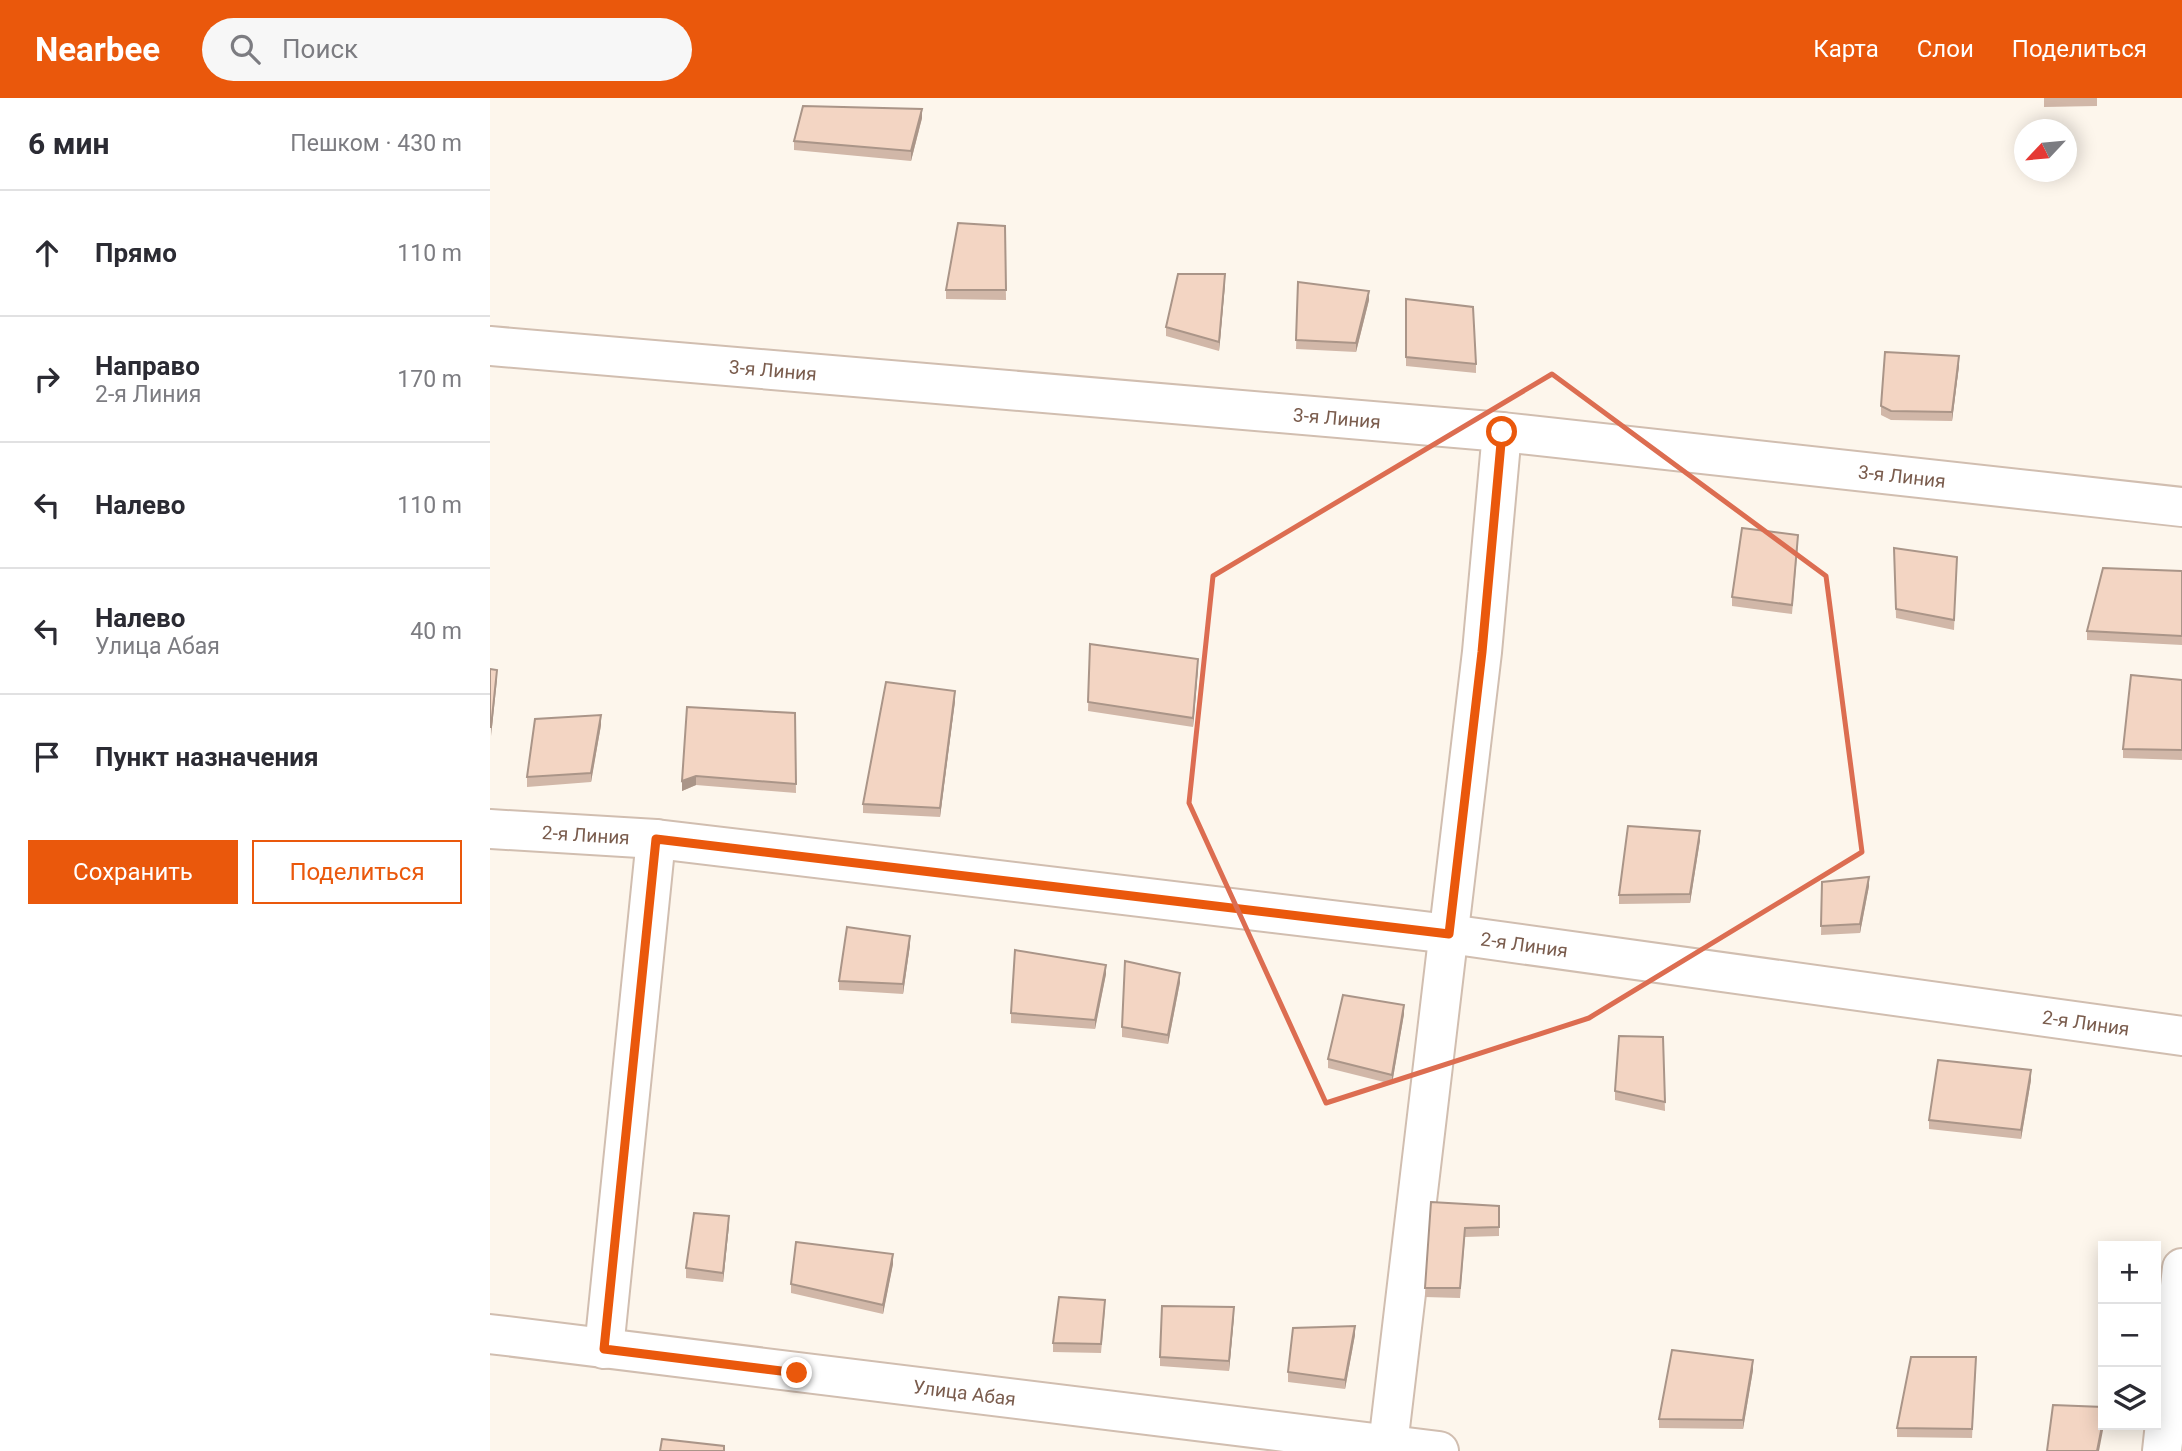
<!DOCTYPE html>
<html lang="ru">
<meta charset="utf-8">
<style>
body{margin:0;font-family:Roboto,sans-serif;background:#f7f7f7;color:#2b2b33}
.controls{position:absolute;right:21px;bottom:21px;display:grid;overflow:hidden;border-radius:0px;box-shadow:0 4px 18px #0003}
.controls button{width:63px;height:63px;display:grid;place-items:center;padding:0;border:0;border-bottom:2px solid #e1e1e2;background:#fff;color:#2b2b33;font:35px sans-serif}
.compass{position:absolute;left:1524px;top:21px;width:63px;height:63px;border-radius:50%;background:#fff;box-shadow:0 4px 18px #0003;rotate:244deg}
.stop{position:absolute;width:21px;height:21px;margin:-16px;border:5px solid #ea580c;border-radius:50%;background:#fff}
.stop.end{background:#ea580c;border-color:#fff;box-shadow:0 2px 7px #0008}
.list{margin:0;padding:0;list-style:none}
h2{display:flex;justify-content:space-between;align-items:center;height:91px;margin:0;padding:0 28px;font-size:30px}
h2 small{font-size:23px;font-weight:400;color:#7c7c81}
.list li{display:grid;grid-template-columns:46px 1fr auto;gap:21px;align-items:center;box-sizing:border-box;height:126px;padding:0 28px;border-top:2px solid #e1e1e2}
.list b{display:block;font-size:26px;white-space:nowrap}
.list p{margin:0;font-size:23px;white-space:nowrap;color:#7c7c81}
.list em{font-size:23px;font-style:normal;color:#7c7c81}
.actions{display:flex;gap:14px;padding:21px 28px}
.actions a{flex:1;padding:16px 0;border:2px solid #ea580c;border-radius:0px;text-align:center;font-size:24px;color:#ea580c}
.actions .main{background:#ea580c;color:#fff}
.icon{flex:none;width:38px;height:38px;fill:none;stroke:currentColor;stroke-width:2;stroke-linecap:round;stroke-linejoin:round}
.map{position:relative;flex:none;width:1692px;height:1353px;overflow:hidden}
header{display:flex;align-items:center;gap:42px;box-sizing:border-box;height:98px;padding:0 35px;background:#ea580c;color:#fff}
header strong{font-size:33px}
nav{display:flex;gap:38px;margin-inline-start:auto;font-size:24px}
.search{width:490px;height:63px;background:#f7f7f7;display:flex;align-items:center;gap:18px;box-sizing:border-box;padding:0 24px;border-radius:38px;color:#7c7c81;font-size:26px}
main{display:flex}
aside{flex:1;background:#fff}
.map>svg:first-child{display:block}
</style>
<header>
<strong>Nearbee</strong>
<div class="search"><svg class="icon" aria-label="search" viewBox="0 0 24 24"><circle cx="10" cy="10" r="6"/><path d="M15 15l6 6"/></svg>Поиск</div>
<nav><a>Карта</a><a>Слои</a><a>Поделиться</a></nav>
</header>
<main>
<aside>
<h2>6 мин<small>Пешком · 430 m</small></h2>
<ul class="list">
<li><svg class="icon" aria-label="ahead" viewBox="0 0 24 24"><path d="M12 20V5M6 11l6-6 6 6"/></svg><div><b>Прямо</b></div><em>110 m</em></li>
<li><svg class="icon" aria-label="right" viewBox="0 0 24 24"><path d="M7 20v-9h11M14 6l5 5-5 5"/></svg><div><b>Направо</b><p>2-я Линия</p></div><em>170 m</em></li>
<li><svg class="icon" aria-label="left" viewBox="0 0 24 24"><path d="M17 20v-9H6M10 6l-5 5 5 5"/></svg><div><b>Налево</b></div><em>110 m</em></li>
<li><svg class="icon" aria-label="left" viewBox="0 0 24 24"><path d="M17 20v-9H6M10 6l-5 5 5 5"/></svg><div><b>Налево</b><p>Улица Абая</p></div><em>40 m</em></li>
<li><svg class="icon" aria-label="arrive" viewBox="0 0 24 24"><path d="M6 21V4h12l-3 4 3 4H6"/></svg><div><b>Пункт назначения</b></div></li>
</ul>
<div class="actions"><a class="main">Сохранить</a><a>Поделиться</a></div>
</aside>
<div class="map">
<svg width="1692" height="1353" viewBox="0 0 1692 1353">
<rect width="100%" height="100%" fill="#fdf6ec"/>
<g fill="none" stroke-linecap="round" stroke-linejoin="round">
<defs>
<g id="minor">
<path id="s1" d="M0 248 1012 334 1692 409"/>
<path id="s2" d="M0 731 166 741 959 836 1692 938"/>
<path id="s3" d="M0 1236 949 1353"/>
<path d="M114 1251 166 741"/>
<path d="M898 1347 992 554 1012 334"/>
<path d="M1672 1353 1692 1170"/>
</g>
</defs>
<use href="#minor" stroke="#d1beb0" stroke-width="42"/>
<use href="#minor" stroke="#fff" stroke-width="38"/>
</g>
<g fill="#d1b7a8">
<path d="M1554 0H1607V8L1554 9Z"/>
<path d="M432 20 421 63 304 52V43Z"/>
<path d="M515 128 516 202 456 201V192Z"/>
<path d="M808 184 879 202 866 254 806 251Z"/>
<path d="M735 186 729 253 676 238V229Z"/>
<path d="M916 201 986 266V275L916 268Z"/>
<path d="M1469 268 1462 323 1401 322 1391 317V308Z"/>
<path d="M1308 446 1302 516 1242 508V499Z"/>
<path d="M1404 450 1467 459 1464 532 1406 520Z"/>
<path d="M1692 473V547L1597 542V533Z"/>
<path d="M600 546 708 570 703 629 598 613Z"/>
<path d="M1692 582V662L1633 660V651Z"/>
<path d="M465 603 450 719 373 715V706Z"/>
<path d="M305 615 306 695 206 687 192 693V683Z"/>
<path d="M111 627 101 684 37 689V679Z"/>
<path d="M1210 742 1200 805 1129 806V797Z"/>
<path d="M1332 784 1379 788 1370 835 1331 837Z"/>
<path d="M420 847 413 896 349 892V883Z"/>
<path d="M616 876 605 931 521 925V915Z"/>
<path d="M690 884 678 946 632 939V929Z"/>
<path d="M914 916 902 986 838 970V961Z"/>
<path d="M1173 939 1175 1013 1125 1002V993Z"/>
<path d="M1541 982 1531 1041 1439 1031V1022Z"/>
<path d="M941 1104 1009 1108V1138L975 1139 970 1200 935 1199Z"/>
<path d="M239 1127 233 1184 196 1180V1170Z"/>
<path d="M403 1166 393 1216 301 1195V1186Z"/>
<path d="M615 1211 611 1255 563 1254V1245Z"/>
<path d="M744 1218 739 1273 670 1268V1259Z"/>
<path d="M865 1237 855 1291 798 1284V1274Z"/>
<path d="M1486 1268 1482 1340 1407 1339V1330Z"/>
<path d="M1263 1272 1253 1331 1169 1330V1321Z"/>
</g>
<g fill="#aa9588">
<path d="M432 11V20L421 63V53Z"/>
<path d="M735 176V186L729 253V244Z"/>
<path d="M879 193V202L866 254V245Z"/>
<path d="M1469 258V268L1462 323V314Z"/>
<path d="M708 561V570L703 629V620Z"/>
<path d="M7 572V581L1 638V629Z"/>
<path d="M465 593V603L450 719V710Z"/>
<path d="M111 617V627L101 684V675Z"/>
<path d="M206 678V687L192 693V683Z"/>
<path d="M1210 733V742L1200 805V796Z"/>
<path d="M1379 779V788L1370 835V826Z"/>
<path d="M420 838V847L413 896V886Z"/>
<path d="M616 867V876L605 931V922Z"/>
<path d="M690 875V884L678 946V937Z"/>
<path d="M914 907V916L902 986V977Z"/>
<path d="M1541 972V982L1531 1041V1032Z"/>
<path d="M239 1118V1127L233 1184V1175Z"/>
<path d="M403 1156V1166L393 1216V1207Z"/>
<path d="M744 1209V1218L739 1273V1263Z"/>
<path d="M865 1228V1237L855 1291V1282Z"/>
<path d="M1263 1262V1272L1253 1331V1322Z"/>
<path d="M1613 1323V1327H1614L1609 1353H1607Z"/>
</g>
<g fill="#f3d5c3" stroke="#aa9588" stroke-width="2">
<path d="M313 8 432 11 421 53 304 43Z"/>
<path d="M468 125 515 128 516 192H456Z"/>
<path d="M688 176H735L729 244 676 229Z"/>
<path d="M808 184 879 193 866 245 806 242Z"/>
<path d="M916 201 983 209 986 266 916 259Z"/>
<path d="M1395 254 1469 258 1462 314 1401 313 1391 308Z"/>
<path d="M1252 430 1308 437 1302 507 1242 499Z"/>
<path d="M1404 450 1467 459 1464 522 1406 511Z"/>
<path d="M1613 470 1692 473V538L1597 533Z"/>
<path d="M600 546 708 561 703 620 598 604Z"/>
<path d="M0 571 7 572 1 629H0Z"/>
<path d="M1641 577 1692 582V652L1633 651Z"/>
<path d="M396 584 465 593 450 710 373 706Z"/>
<path d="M197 609 305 615 306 686 206 678 192 683Z"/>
<path d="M111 617 101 675 37 679 45 621Z"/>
<path d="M1138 728 1210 733 1200 796 1129 797Z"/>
<path d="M1379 779 1370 826 1331 828 1332 784Z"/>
<path d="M357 829 420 838 413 886 349 883Z"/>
<path d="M525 852 616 867 605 922 521 915Z"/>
<path d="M635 863 690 875 678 937 632 929Z"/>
<path d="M853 897 914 907 902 977 838 961Z"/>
<path d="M1129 938 1173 939 1175 1004 1125 993Z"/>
<path d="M1448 962 1541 972 1531 1032 1439 1022Z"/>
<path d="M941 1104 1009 1108V1129L975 1130 970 1190H935Z"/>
<path d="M204 1115 239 1118 233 1175 196 1170Z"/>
<path d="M306 1144 403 1156 393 1207 301 1186Z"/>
<path d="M569 1199 615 1202 611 1246 563 1245Z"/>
<path d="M672 1208 744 1209 739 1263 670 1259Z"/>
<path d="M865 1228 855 1282 798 1274 803 1230Z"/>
<path d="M1182 1252 1263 1262 1253 1322 1169 1321Z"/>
<path d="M1421 1259H1486L1482 1331 1407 1330Z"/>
<path d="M1563 1307 1613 1309V1323L1607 1353H1557Z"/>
<path d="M172 1341 234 1348V1353H170Z"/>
</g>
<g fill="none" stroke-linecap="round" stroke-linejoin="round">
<path stroke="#ea580c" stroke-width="9" d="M307 1275 114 1251 166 741 959 836 992 554 1012 334"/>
</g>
<path fill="none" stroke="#dc6d51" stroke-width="5" stroke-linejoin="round" d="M1062 276 1336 478 1372 754 1099 920 836 1005 699 705 723 478Z"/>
<g text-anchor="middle" stroke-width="5" stroke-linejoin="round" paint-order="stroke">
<g font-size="19" fill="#7a5c4d" stroke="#fffaf3">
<text dy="7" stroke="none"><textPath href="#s1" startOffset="284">3-я Линия</textPath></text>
<text dy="7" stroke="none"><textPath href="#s1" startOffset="850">3-я Линия</textPath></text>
<text dy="7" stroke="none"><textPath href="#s1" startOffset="1418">3-я Линия</textPath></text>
<text dy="7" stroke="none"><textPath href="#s2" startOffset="96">2-я Линия</textPath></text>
<text dy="7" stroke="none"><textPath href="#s2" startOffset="1041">2-я Линия</textPath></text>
<text dy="7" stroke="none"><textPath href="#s2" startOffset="1608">2-я Линия</textPath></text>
<text dy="7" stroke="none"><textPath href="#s3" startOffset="478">Улица Абая</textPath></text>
</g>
</g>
</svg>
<div class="controls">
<button>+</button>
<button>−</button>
<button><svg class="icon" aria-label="layers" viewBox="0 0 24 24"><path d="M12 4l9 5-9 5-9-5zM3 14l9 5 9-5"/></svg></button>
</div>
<svg class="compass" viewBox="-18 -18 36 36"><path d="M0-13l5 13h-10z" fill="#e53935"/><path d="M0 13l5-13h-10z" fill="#7c7c81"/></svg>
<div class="stop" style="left:1012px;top:334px"></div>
<div class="stop end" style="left:307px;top:1275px"></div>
</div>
</main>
